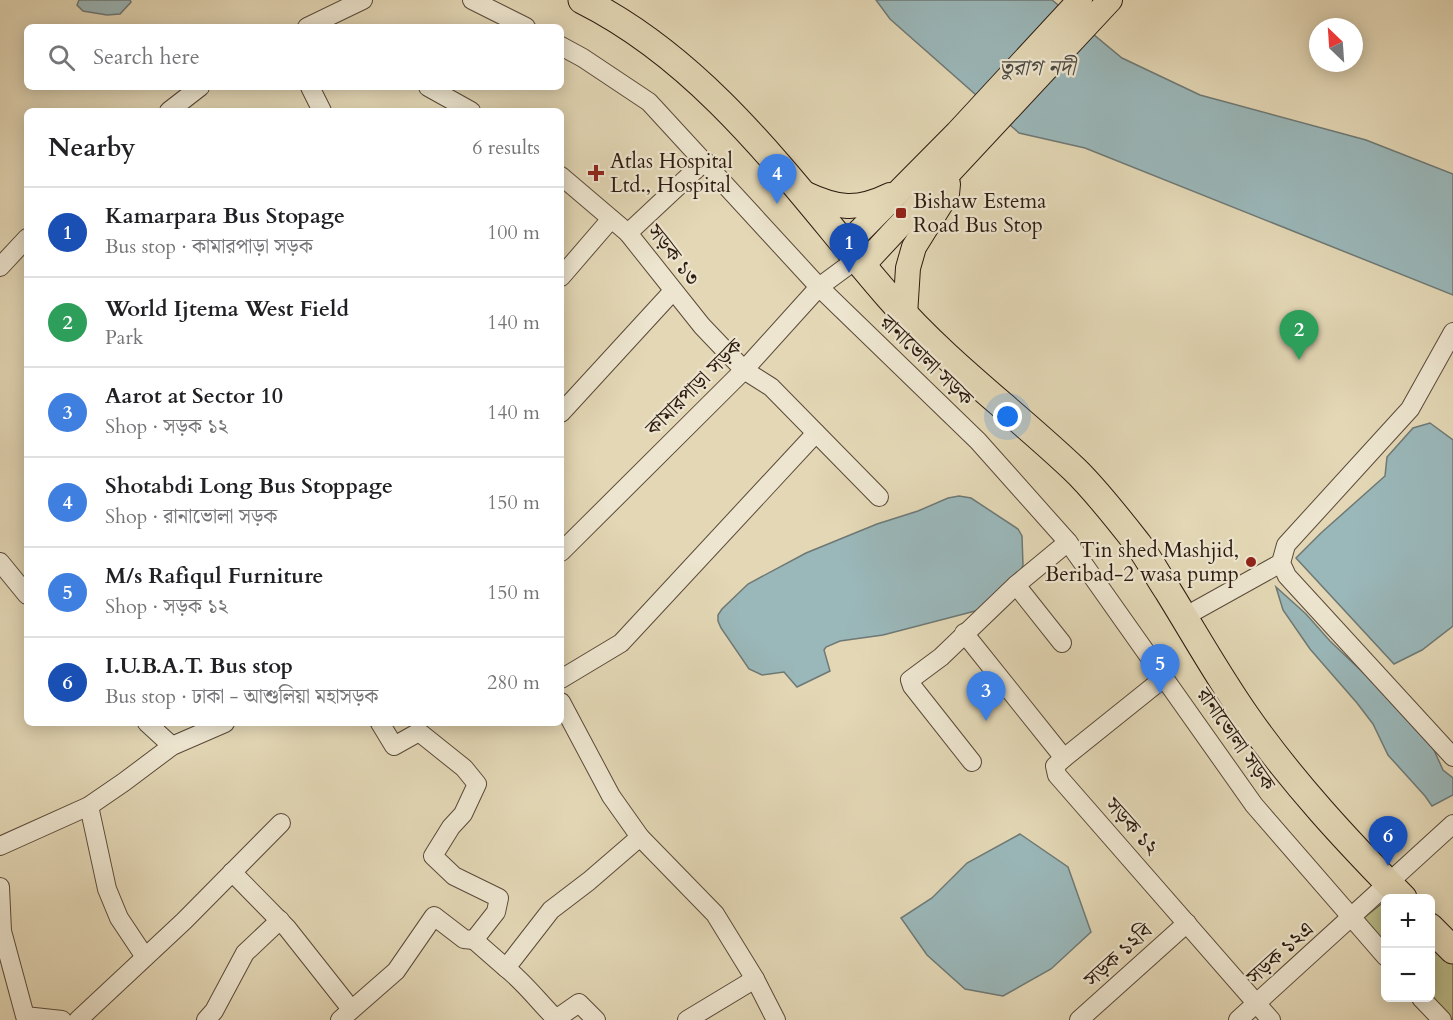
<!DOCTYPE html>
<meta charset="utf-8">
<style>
body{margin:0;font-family:Cardo,"Noto Serif Bengali",serif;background:#f2f2f2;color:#202124}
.controls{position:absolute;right:18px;bottom:18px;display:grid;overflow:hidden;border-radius:9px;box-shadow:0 3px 15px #0003}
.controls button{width:54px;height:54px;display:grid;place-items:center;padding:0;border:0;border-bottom:2px solid #e0e0e0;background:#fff;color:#202124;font:30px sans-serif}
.compass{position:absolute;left:1309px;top:18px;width:54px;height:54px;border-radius:50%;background:#fff;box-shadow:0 3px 15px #0003;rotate:335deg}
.you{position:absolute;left:1008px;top:417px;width:21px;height:21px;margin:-15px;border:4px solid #fff;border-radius:50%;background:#1a73e8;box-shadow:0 0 0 9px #1a73e833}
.badge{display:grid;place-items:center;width:39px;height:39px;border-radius:50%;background:#b45309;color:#fff;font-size:20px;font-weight:700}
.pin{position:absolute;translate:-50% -50px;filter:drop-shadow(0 2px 3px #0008)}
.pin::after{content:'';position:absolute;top:32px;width:21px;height:18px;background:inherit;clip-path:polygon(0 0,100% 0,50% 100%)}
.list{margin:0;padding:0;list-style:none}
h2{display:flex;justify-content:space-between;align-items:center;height:78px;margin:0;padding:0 24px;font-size:26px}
h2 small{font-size:20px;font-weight:400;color:#757577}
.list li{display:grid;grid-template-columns:39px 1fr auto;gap:18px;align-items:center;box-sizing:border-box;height:90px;padding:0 24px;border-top:2px solid #e0e0e0}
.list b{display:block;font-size:22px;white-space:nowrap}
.list p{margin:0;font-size:20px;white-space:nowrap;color:#757577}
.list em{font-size:20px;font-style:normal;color:#757577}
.icon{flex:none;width:33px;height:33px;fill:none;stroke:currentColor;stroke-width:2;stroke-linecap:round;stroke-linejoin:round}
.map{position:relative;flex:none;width:1453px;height:1020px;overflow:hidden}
.search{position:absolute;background:#fff;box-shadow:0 3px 15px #0003;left:24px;top:24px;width:540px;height:66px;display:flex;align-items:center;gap:15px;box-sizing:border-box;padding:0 21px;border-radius:9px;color:#757577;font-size:22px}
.panel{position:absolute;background:#fff;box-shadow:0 3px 15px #0003;left:24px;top:108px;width:540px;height:618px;border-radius:9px}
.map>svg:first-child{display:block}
</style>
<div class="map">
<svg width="1453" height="1020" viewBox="0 0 1453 1020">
<rect width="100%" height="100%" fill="#e3d7b5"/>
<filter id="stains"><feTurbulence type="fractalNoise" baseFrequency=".00333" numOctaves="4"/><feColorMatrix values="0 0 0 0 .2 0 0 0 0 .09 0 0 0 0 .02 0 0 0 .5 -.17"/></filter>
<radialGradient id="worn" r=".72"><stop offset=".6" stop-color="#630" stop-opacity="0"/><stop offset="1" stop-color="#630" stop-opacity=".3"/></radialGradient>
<g fill="#bbbc88" stroke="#746c4c" stroke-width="1.5">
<path d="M1385 901V947L1361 920Z"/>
<path d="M1430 937 1453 961V1020H1451L1431 997Z"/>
</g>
<g fill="#9ab7b9" stroke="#6e7975" stroke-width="1.5">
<path d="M79 0H130L131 2 120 14 107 15 83 11 77 5Z"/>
<path d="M876 0H1052L1122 58 1200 95 1366 140 1453 174V295L1085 148 1019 133 890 19Z"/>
<path d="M1430 423 1453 440V626L1422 650 1394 664 1296 558 1321 533 1385 476 1387 457 1413 428Z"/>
<path d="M959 496 971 498 1018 529 1022 536 1023 565 1017 583 979 610 883 635 840 641 826 647 824 650 830 671 797 687 784 672 762 675 749 669 721 628 718 621V615L722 609 748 584 806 553 877 524 918 511 948 498Z"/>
<path d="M1276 587 1306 614 1330 641 1419 726 1434 750 1443 770 1453 778V795L1432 806 1425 796 1388 755 1373 724 1357 703 1310 649 1283 610Z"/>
<path d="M1020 834 1068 867 1091 932 1051 969 1003 996 965 989 927 955 901 918 932 898 967 863Z"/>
</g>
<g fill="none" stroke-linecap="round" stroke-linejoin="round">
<defs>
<g id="minor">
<path d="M472 0 526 27"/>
<path d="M307 27 363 0"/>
<path d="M561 46 583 58 649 102 819 287 978 441 1068 542 1254 805 1386 957"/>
<path d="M310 87 322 111"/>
<path d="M428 87 471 111"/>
<path d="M169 111 200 87"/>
<path d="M561 176 628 233 702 326 744 370 771 387 879 497"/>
<path d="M628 233 705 161"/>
<path d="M0 267 27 238"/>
<path d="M561 277 611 219"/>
<path d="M1453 332 1410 409 1286 545 1281 563 1287 576 1453 757"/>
<path d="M561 413 673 291"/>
<path d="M561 552 744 370 819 287 861 256"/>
<path d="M0 562 27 595"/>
<path d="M1016 585 1062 643"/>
<path d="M1184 617 1281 563"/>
<path d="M964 633 1064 758"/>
<path d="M1165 677 1064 758 1055 766 1057 775 1271 1020"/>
<path d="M561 679 621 643 816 433"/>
<path d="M561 702 611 796 640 837 715 914 755 979 776 1020"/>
<path d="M147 723 172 746"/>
<path d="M380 723 394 746 419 732 464 768 477 784 463 814 451 827 433 856 454 876 499 898 496 912 474 940 506 968"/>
<path d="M972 762 912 686 910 680 941 657 1016 585 1068 542"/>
<path d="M89 806 107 889 119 918 145 957"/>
<path d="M0 846 89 806 124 782 172 746 225 723"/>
<path d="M232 872 287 928 351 1009"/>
<path d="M0 887 2 931 25 1016 62 1020"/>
<path d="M1421 998 1442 1020"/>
<path d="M78 1020 184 921 281 823"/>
<path d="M206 1020 214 1011 245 953 280 920"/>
<path d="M340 1020 396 971 434 916 464 939 474 940"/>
<path d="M596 1020 579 1003 556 1019C539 1002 525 983 506 968L551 910 589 881 640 837"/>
<path d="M687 1020 755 979"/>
<path d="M1079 1020 1187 923"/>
<path d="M1238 1020 1453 824"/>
</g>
<g id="major">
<path d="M804 193C838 209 857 211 890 195"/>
<path d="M846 245 957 133 1080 0"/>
<path d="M862 266 1110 0"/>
<path d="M905 315 908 268 914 247 947 194 948 184"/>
</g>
<g id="highway">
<path d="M582 0C712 65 796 190 889 297 944 361 1013 411 1074 469 1095 489 1120 521 1138 544 1149 559 1158 576 1168 591 1194 633 1218 676 1246 716 1292 782 1347 841 1403 898"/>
<path d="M1430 927 1453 950"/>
</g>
</defs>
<use href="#minor" stroke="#5a4a39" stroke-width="20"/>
<use href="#major" stroke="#2c1b10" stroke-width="26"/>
<use href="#highway" stroke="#2c1b10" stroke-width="29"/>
<use href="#minor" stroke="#ede5cf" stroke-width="18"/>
<use href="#major" stroke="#e3d7b5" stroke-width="24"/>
<use href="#highway" stroke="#e3d7b5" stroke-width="27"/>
</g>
<g fill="#8f2418" stroke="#ede5cf" stroke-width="2">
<path d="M593 164h6v6h6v6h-6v6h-6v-6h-6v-6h6z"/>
<rect x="895" y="207" width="12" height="12" rx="3"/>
<circle cx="1251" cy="562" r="6"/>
</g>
<g text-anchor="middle" stroke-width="4.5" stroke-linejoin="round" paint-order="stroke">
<g font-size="21" fill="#2c1b10" stroke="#ede5cf" text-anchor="start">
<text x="610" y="168">Atlas Hospital<tspan x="610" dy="24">Ltd., Hospital</tspan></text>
<text x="913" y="208">Bishaw Estema<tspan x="913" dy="24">Road Bus Stop</tspan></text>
<text x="1239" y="557" text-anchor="end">Tin shed Mashjid,<tspan x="1239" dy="24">Beribad-2 wasa pump</tspan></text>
</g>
<g font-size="21" fill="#2c1b10" stroke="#ede5cf">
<text transform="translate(674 255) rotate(52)" y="7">সড়ক ১৩</text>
<text transform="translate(927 360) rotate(44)" y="7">রানাভোলা সড়ক</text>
<text transform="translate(694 387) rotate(-45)" y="7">কামারপাড়া সড়ক</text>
<text transform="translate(1236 739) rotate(55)" y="7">রানাভোলা সড়ক</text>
<text transform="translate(1132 826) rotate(48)" y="7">সড়ক ১২</text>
<text transform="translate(1280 953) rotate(-42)" y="7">সড়ক ১২এ</text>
<text transform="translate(1118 955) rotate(-42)" y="7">সড়ক ১২বি</text>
</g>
<g font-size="22" font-style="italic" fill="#4d4a43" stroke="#ede5cf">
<text x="1037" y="75">তুরাগ নদী</text>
</g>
</g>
<rect width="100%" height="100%" filter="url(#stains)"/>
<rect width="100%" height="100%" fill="url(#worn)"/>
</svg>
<div class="controls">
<button>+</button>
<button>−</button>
</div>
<svg class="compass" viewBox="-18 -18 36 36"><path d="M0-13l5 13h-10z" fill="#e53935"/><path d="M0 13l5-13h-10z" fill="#757577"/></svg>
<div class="you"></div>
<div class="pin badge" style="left:849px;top:273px;background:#1a4fb4">1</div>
<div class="pin badge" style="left:1299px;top:360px;background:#2e9e5b">2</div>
<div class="pin badge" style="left:986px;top:721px;background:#3f7fe0">3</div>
<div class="pin badge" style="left:777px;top:204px;background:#3f7fe0">4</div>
<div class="pin badge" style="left:1160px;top:694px;background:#3f7fe0">5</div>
<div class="pin badge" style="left:1388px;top:866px;background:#1a4fb4">6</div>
<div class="search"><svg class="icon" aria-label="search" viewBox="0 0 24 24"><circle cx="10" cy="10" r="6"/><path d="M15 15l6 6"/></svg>Search here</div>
<section class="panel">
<h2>Nearby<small>6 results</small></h2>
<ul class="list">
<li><span class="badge" style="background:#1a4fb4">1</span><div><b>Kamarpara Bus Stopage</b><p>Bus stop · কামারপাড়া সড়ক</p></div><em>100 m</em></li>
<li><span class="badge" style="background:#2e9e5b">2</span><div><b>World Ijtema West Field</b><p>Park</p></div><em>140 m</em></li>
<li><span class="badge" style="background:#3f7fe0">3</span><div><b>Aarot at Sector 10</b><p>Shop · সড়ক ১২</p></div><em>140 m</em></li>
<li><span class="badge" style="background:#3f7fe0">4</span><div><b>Shotabdi Long Bus Stoppage</b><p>Shop · রানাভোলা সড়ক</p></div><em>150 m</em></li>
<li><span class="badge" style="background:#3f7fe0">5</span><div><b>M/s Rafiqul Furniture</b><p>Shop · সড়ক ১২</p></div><em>150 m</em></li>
<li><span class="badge" style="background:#1a4fb4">6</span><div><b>I.U.B.A.T. Bus stop</b><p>Bus stop · ঢাকা - আশুলিয়া মহাসড়ক</p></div><em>280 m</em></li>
</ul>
</section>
</div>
